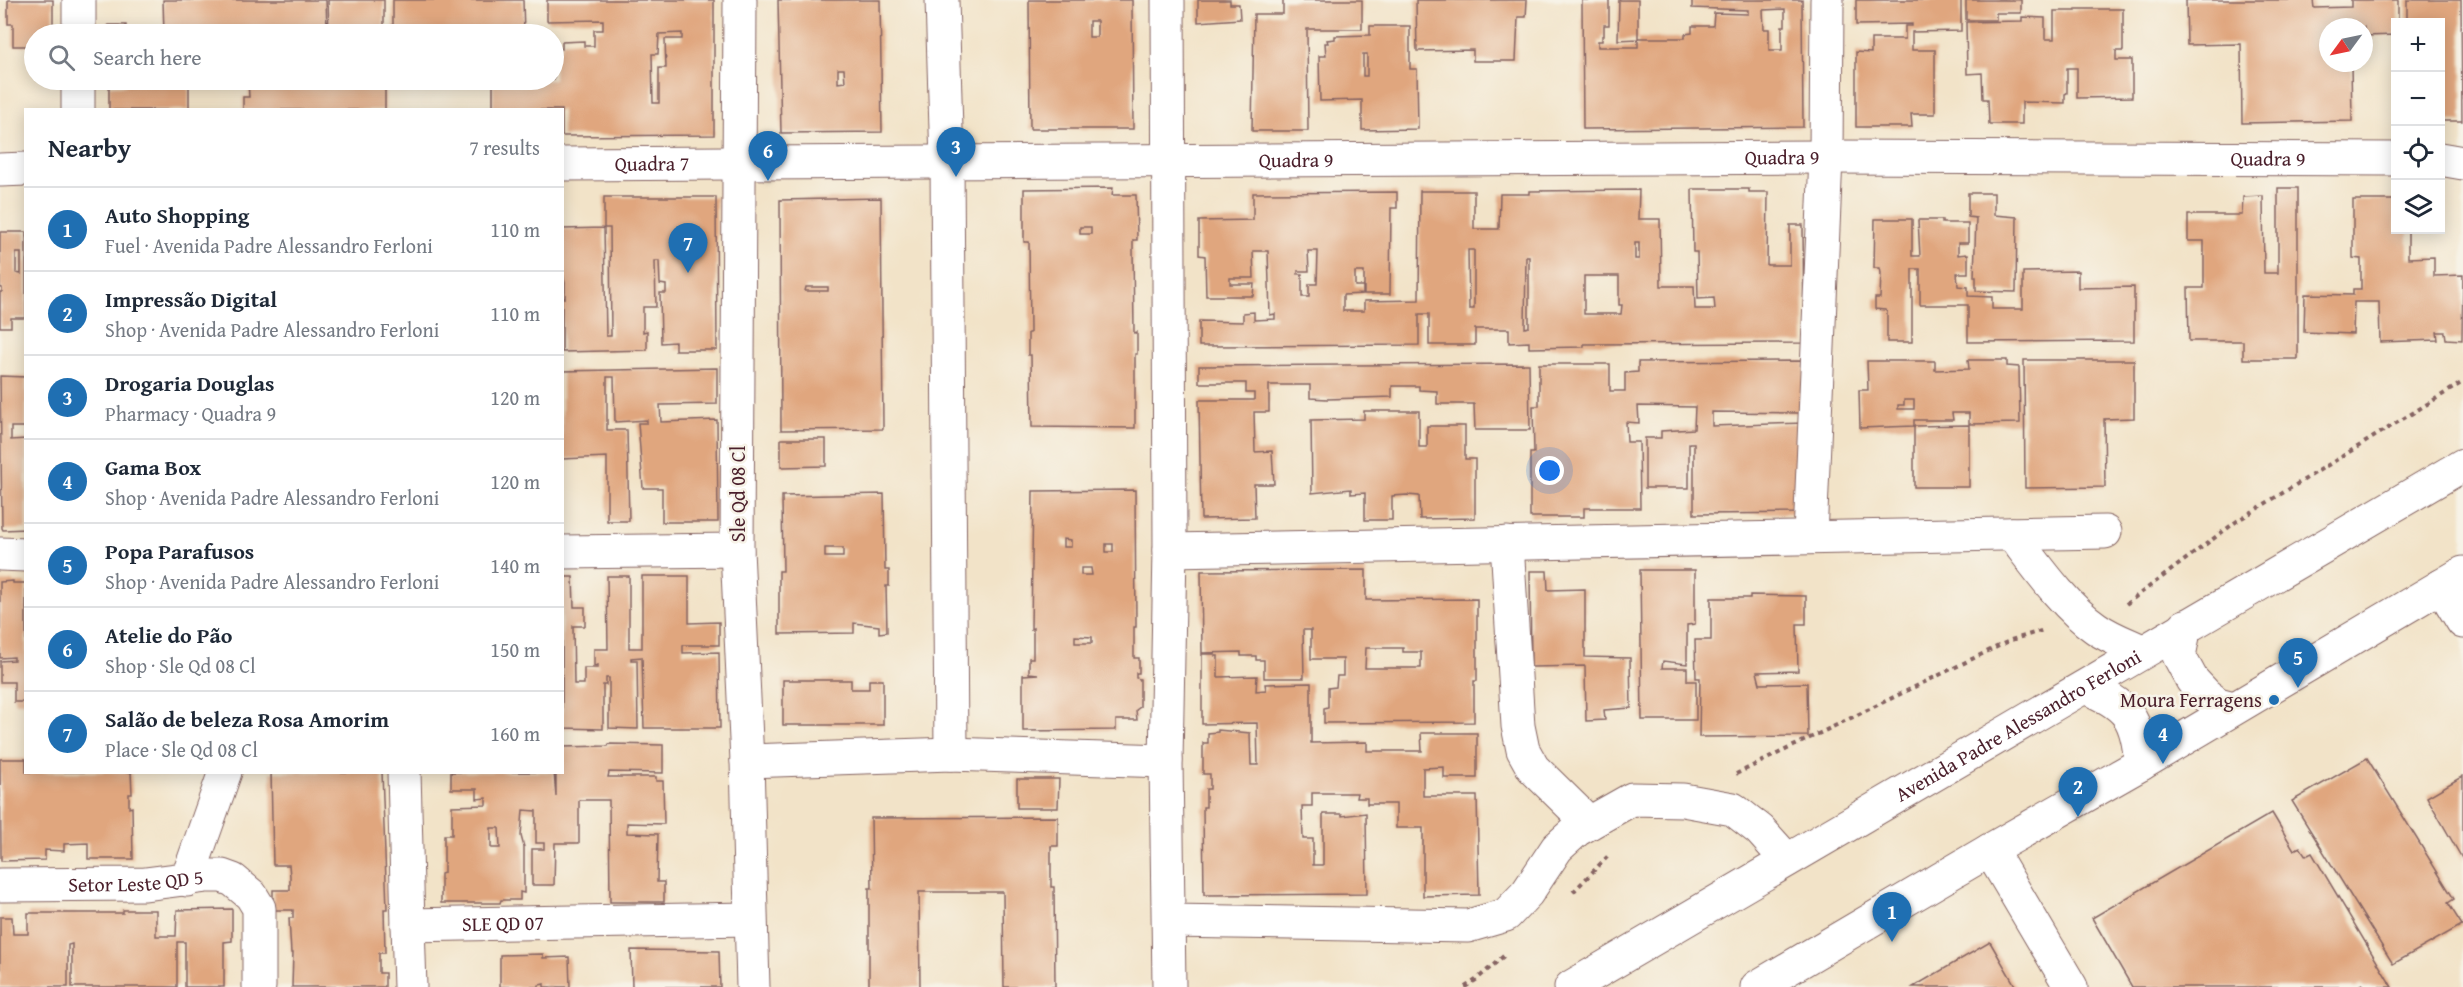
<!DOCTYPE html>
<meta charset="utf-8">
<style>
body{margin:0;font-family:"Gentium Book Plus",serif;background:#f2f2f3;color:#1f2937}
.controls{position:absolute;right:18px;top:18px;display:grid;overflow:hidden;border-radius:0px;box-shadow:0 3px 15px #0003}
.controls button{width:54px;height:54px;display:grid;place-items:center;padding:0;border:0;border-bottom:2px solid #e0e1e3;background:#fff;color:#1f2937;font:30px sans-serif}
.compass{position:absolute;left:2319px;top:18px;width:54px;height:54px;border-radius:50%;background:#fff;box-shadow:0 3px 15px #0003;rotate:237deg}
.you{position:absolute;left:1550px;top:471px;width:21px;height:21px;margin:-15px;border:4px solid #fff;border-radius:50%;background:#1a73e8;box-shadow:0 0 0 9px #1a73e833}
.badge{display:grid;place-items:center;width:39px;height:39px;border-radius:50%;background:#1f6fb2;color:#fff;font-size:20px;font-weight:700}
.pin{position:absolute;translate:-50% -50px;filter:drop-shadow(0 2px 3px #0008)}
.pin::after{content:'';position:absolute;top:32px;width:21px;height:18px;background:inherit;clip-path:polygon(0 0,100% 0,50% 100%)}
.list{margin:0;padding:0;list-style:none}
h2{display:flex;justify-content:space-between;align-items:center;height:78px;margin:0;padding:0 24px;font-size:26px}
h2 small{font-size:20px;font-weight:400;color:#747a83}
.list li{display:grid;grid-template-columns:39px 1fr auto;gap:18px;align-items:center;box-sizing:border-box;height:84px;padding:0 24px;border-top:2px solid #e0e1e3}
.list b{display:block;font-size:22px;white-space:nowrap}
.list p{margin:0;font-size:20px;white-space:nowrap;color:#747a83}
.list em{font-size:20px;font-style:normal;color:#747a83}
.icon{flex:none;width:33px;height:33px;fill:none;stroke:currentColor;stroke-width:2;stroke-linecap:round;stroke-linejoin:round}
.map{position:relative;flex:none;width:2463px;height:987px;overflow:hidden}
.search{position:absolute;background:#fff;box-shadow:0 3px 15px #0003;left:24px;top:24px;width:540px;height:66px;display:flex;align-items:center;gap:15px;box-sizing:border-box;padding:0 21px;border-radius:33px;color:#747a83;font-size:22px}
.panel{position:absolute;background:#fff;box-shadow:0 3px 15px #0003;left:24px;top:108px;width:540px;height:666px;border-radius:0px}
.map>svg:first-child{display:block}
</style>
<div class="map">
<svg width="2463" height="987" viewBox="0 0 2463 987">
<rect width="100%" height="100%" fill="#f7f3e8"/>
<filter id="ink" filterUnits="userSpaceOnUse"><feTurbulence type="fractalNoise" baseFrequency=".0167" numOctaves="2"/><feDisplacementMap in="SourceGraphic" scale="12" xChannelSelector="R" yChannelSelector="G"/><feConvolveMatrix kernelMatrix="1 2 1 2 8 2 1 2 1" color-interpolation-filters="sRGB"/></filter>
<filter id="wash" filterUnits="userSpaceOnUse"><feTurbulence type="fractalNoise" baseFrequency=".008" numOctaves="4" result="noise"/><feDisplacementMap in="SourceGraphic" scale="24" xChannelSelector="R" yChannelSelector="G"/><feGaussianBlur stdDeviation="1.35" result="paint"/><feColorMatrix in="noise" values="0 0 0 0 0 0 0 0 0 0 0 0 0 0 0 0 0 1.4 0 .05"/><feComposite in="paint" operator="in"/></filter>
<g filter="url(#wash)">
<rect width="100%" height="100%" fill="#f2e3c8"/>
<g id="blocks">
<g fill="#e0a67e" fill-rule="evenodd">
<path d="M8 0H53V34H34V46H13V24H8Z"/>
<path d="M163 0H326L327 30H320V34H286L284 26 274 27V34H164Z"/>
<path d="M328 0H384V34H329Z"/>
<path d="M393 0H523L524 34H393Z"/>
<path d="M547 0H714V135L562 136V110H493V80L508 81 507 80H554V49H562V42L584 41V46H594V30H603V20L547 21ZM682 33V39H665L666 68H659V103H653L652 54H658L659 34Z"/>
<path d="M778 0H880L882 132 781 133ZM838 69H844L845 82 838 83Z"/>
<path d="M1029 0H1132L1133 129H1030ZM1089 21H1097V37H1089Z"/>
<path d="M1198 0H1230V4H1239L1240 19 1198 22Z"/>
<path d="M1283 0H1362V29H1307L1308 131H1252L1254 14H1283Z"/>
<path d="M1416 0H1527L1526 17H1518L1516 61H1473V50L1417 51Z"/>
<path d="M1582 0H1609V25H1604V36H1602V41H1598V47H1638V39L1618 40 1619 0H1638V38H1685V34L1692 33V26H1713L1714 13 1748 14V10L1692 8V0H1802L1803 127 1583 129ZM1785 9V26H1782V50H1769V29H1764L1763 10Z"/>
<path d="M1856 0H1961V31L1912 32V50H1935V114H1911L1912 127H1856V52L1871 53V39H1905V26H1912V24L1856 25Z"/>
<path d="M1966 0H2021V13H1996V20H1966Z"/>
<path d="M2186 0H2313L2314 8 2351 7V0H2398V22H2396V35L2364 36V27H2328V63H2351L2352 121 2242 123 2241 44 2187 45Z"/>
<path d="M2407 0H2461L2462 121H2440V22H2407Z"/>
<path d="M2076 9H2123V51H2116V60H2132V97L2077 98V68H2067V93L2065 94V103L2022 102V124H1989L1988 99H1983L1982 73 1967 74 1966 22 2022 21V17L2045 18V39H2054V11H2076Z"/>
<rect x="108" y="25" width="18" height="9"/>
<path d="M1370 26H1410V69H1417L1418 129 1362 130V100L1320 101 1319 56H1326L1325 43H1328L1327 40 1335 39V36L1370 35ZM1363 54H1367V76H1363Z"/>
<path d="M126 80H189V110H109V86L126 85Z"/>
<path d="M248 80H274L275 86 285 85V80H320L319 86 329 85V80H385V110H243V97H249Z"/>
<path d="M1113 188 1112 195H1136L1137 240H1133V247L1134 333 1137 332V354H1135V428L1032 427 1031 355H1028V333H1030L1029 242H1024V189ZM1080 227H1091V234H1080Z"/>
<path d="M2278 188H2298V359H2243V341H2189L2188 288H2204V241H2188V215H2242L2243 197 2263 196 2264 273H2278Z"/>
<path d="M1692 189H1749V192H1768L1767 265H1790V225H1803L1804 343 1584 344V347L1529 348V342L1509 343V329H1475V345H1429V314H1419V345L1199 346V321L1243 322V313L1254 312V320L1275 319V314L1270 315 1268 251H1253L1254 278H1230V284H1254L1253 296H1206L1205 256 1199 255V221L1253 220V193L1397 192V208H1391L1390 294H1364V272H1355V286H1363V294L1343 295V311H1364V301L1419 300 1420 191H1474V229H1499L1500 194H1529V191L1639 190 1638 219H1660L1661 286H1694L1695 309H1715L1714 298 1698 299 1697 252H1693ZM1635 243H1639V259H1635ZM1468 250H1474V309H1469ZM1308 251H1318L1317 284H1309V297H1302V274H1298V271H1309ZM1526 257H1529V327L1525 328ZM1584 276H1619V305H1622L1621 314H1584Z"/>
<path d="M1968 193H1994V215L2017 217 2016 292 1976 291V277H1974L1976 218 1968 217Z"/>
<path d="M604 197H716L717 350H675V342L661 343 660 293H666V285L660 284 659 261H655L656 307H643V332L647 331V350L562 352V298H565V283L562 269V229L604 228 606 336H611L610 228H604Z"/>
<path d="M881 198 883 429 781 430 780 200ZM806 287H828V291H805Z"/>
<path d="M2353 200H2396V230H2408V258L2434 257V276L2463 275 2462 340 2446 339 2445 332H2437L2438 340 2380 342 2379 302H2354L2353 334 2304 332 2305 294 2353 295V289H2361V259L2353 258Z"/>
<path d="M1875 219H1912V256H1920L1918 220H1942V223H1968V243H1958V255L1968 254V273H1957L1958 286 1968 287V296L1992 297V309H2023V272L2078 271V288L2134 287V341L1968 342V305H1920V269H1912V342H1887V312L1885 310 1875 309V298H1880L1881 273 1880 268H1874Z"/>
<path d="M0 232H26V318H11V327H0V292H2V288L0 287ZM16 253H21V274L16 273Z"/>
<path d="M1968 360H2007V366L2019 367 2020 423 1969 424V413H1952L1953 420H1914V426L1860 428 1859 390H1868L1867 361H1935V370L1969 369ZM1904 400H1914V409H1898V405H1904Z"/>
<path d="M2024 360H2134V418L2104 419 2105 487 2025 488Z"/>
<path d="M1805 361 1804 413 1712 412V426L1804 423V513L1694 514V443H1689V488H1645V438H1661V431L1694 429 1695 407 1638 406 1639 423 1626 422 1627 442H1639L1640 508H1584V517H1530V453H1534L1533 406H1539V364H1610V391H1625V373L1638 372V362Z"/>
<path d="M1529 364 1530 430H1475L1474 404H1437V391L1419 390V386H1392V397L1327 399 1310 398V385H1269V412H1254L1255 452 1272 451 1274 484H1254L1255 518 1201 519 1199 400H1254V393H1246V383H1199V366Z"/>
<path d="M717 368V404L660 405 661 422 717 420 718 522H662V488H643L638 423H647V420L615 422 614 377H607V430H627L629 521H607V457L562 459V371Z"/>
<path d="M0 376 26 377V427H11V440L26 439V529L3 530 2 528Z"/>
<path d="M1364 411H1419V447H1427V426H1465V459H1475V518L1420 519 1419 496 1407 495 1392 496V520H1365V493L1351 494V489L1312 493 1311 420 1364 419Z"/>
<path d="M1969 425V487H1914V426Z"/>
<path d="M781 439H826V466L781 467Z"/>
<path d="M1135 490 1136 627H1134V658H1139V673H1136V678L1140 679V707L1136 710 1137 720H1116V730L1023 731V675L1038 674 1029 673V658H1033V628L1031 629 1033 491ZM1063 539 1071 540V547H1063ZM1106 544H1113V552H1106ZM1081 568H1091L1092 575H1081ZM1075 636 1092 637V643H1075Z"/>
<path d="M884 494 885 570H889V586H886L887 632 879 633V626L854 623V633L779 634V571H783L782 496ZM825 548H843V557H825Z"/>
<path d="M1366 570V600L1477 599V681H1474V722L1324 723V708L1328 707V688L1336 687 1337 676H1343V659H1311V630H1303L1304 678H1264V660H1256V656H1241V652L1202 653 1201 571ZM1366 648H1403V652H1421V668H1365Z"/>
<path d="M1640 570H1695V624L1687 625V664L1663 661 1662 668H1687V681H1696V720H1642Z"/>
<path d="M1530 571H1547L1548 590 1585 589V657L1630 658 1631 708 1604 710 1605 720 1586 721 1585 666 1531 667Z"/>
<path d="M607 576H629V648H642V576H689V623L719 622V645H683V653L719 652 720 728H644L642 657 631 658V660H637L638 729 609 728V678H606V685H603V729L562 728V577H573L574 607H585V626H573L574 684H584V668H598V665L594 666V649H608Z"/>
<path d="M13 581V583H26V702H14V682H0V661L14 660V657L0 658V582Z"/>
<path d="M1750 595 1806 596V624H1797L1798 671 1757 672 1760 684 1807 683 1808 736 1699 737 1700 678H1696L1695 640H1711V598H1750Z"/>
<path d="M1202 654H1215V656H1218V677L1257 676 1256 691 1266 690 1265 684 1311 683V743L1367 742V751H1422L1421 733H1477V778H1444V767L1423 768V796H1477L1479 895 1423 896V828H1396V804H1367V798H1356L1357 793H1312V806H1302L1303 839H1313V865H1323V814H1342V816L1366 813 1367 894 1204 895 1203 807H1206V789H1210V774H1203V743H1208V733L1218 732V730L1250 733 1251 765H1258L1257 723 1202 724Z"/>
<path d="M783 680H851V689H869V680H883V725H783Z"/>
<path d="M609 744 663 745V773L609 772 608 777H656V781H663L664 824 627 823V833L658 834 657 882H664V902H610L609 800H579V843H555L554 885H532V849H544V843H536V811L523 810 521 836 524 847V893L520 892V900H501L500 903H441V874L444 873V835H452V806L486 805V798L477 799V789H451V772H554L556 797V772H562V747L608 746ZM491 828H499L500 848H491Z"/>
<path d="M2367 758 2454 899 2448 903 2462 925 2393 964 2292 801Z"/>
<path d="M0 759H26V772H131L132 794H129V808L132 807 133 859H88V843L64 844V851L45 850V860L1 861Z"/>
<path d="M271 772H382L387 909H384L385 953H379V973H385V987H292L293 953H291L289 918H293V910H273V890H290V876L289 865H273Z"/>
<path d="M2463 776V860L2427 797Z"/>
<path d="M1017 779H1059L1058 808H1017Z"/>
<path d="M2272 813 2294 850 2300 847 2306 856 2312 853 2392 987H2364L2362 984 2357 987H2132L2092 918Z"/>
<path d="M1058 817V846H1051V887H1054L1055 987H1004L1003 892H919L920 987H869V888H872L871 818Z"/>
<path d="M232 909V941L224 942V987H185V942H177V987H72V944L68 945V987H0V917H12L13 934H28V913H123V910H156V936H176L177 910Z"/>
<path d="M1990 942 2016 987H1913Z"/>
<path d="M631 950 719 951 720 987H632Z"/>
<path d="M543 954V958L569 957 570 987H544V984L539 985V987H500V955Z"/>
</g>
</g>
</g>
<g filter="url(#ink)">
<use href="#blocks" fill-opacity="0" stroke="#856462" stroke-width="1.5"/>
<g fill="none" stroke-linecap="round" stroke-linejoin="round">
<defs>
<g id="minor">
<path d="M740 0 737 550 747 761 753 987"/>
<path d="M942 0 947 162 951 754"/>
<path d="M1168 0 1170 550 1166 761 1169 987"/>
<path d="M79 34V0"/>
<path d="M78 110V80"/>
<path d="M2440 159 2463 163"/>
<path id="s1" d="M562 164 1826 157 2396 159"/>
<path d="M0 170 26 169"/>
<path d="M2012 534C2036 565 2064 606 2096 628 2110 638 2127 644 2142 651"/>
<path d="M1810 537 1826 157 1827 0"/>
<path d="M1507 543 1518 726 1523 750 1533 768 1589 823"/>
<path d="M1170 550 2105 532"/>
<path d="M562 552 737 550"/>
<path d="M0 554 26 555"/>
<path d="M2441 586 2463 622"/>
<path d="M747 761 951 754 1166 761"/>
<path id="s2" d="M404 772 408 925 750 919"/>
<path d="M1990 850 2071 987"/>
<path d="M187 880 225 772"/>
<path id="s3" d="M0 885 145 884 207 876H222L233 880 251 895 259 908V987"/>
<path d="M1170 921 1468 926 1506 915 1527 893 1557 848 1577 830 1632 799 1683 800 1733 809 1760 830 1787 860"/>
<path d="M408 925 410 987"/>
</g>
<g id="major">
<path d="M2185 626 2179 656 2192 680 2206 695 2218 704 2233 708"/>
<path d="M2085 687C2128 705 2137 717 2141 764"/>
<path id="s4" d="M1571 987 2463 465"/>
<path d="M1757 987 1990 850 2141 764 2463 573"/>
</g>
</defs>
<use href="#minor" stroke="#856462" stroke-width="35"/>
<use href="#major" stroke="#856462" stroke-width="35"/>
<g stroke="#856462" stroke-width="4" stroke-dasharray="4.5 4.5" stroke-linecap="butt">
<path d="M2126 604 2237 521 2463 382"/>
<path d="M1736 774 2011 640 2044 630"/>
<path d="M1573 892 1610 854"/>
<path d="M1465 987 1476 980 1506 954"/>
</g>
<use href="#minor" stroke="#fff" stroke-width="33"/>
<use href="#major" stroke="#fff" stroke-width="33"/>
</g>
</g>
<circle fill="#1f6fb2" stroke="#f7f3e8" stroke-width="2" cx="2274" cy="700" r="6"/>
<g text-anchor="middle" stroke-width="5" stroke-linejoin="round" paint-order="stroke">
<g font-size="20" fill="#4a1f2b" stroke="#f7f3e8">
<text dy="7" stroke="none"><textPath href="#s1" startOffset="1220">Quadra 9</textPath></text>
<text dy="7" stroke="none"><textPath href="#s1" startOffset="1706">Quadra 9</textPath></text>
<text dy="7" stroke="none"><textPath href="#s1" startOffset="734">Quadra 9</textPath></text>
<text dy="7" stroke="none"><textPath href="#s1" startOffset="90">Quadra 7</textPath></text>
<text transform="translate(738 494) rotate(-90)" y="7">Sle Qd 08 Cl</text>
<text dy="7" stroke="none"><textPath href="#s4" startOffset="518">Avenida Padre Alessandro Ferloni</textPath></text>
<text dy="7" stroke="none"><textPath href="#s3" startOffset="136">Setor Leste QD 5</textPath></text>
<text dy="7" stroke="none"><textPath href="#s2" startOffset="248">SLE QD 07</textPath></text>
</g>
<g font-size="20" fill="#4a1f2b" stroke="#f7f3e8" text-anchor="end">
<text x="2262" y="707">Moura Ferragens</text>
</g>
</g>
</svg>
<div class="controls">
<button>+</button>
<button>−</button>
<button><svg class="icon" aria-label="locate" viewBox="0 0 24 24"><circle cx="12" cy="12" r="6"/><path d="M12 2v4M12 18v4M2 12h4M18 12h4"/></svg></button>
<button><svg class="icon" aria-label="layers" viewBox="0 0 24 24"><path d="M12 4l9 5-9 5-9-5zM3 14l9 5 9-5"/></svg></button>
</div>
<svg class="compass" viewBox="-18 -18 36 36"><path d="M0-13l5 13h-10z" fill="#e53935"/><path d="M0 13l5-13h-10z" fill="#747a83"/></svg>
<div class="you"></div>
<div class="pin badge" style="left:1892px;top:942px">1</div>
<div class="pin badge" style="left:2078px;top:817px">2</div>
<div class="pin badge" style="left:956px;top:177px">3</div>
<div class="pin badge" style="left:2163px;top:764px">4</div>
<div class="pin badge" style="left:2298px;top:688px">5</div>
<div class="pin badge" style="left:768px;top:181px">6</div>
<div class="pin badge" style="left:688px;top:273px">7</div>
<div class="search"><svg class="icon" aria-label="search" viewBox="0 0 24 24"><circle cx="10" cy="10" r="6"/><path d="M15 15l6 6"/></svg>Search here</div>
<section class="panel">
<h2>Nearby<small>7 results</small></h2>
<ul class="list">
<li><span class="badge">1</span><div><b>Auto Shopping</b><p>Fuel · Avenida Padre Alessandro Ferloni</p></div><em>110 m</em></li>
<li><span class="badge">2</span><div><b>Impressão Digital</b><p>Shop · Avenida Padre Alessandro Ferloni</p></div><em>110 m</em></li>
<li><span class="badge">3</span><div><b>Drogaria Douglas</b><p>Pharmacy · Quadra 9</p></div><em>120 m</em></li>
<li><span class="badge">4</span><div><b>Gama Box</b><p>Shop · Avenida Padre Alessandro Ferloni</p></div><em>120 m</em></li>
<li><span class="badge">5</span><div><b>Popa Parafusos</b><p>Shop · Avenida Padre Alessandro Ferloni</p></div><em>140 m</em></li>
<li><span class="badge">6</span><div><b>Atelie do Pão</b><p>Shop · Sle Qd 08 Cl</p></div><em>150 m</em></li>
<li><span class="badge">7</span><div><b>Salão de beleza Rosa Amorim</b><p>Place · Sle Qd 08 Cl</p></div><em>160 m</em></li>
</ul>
</section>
</div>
